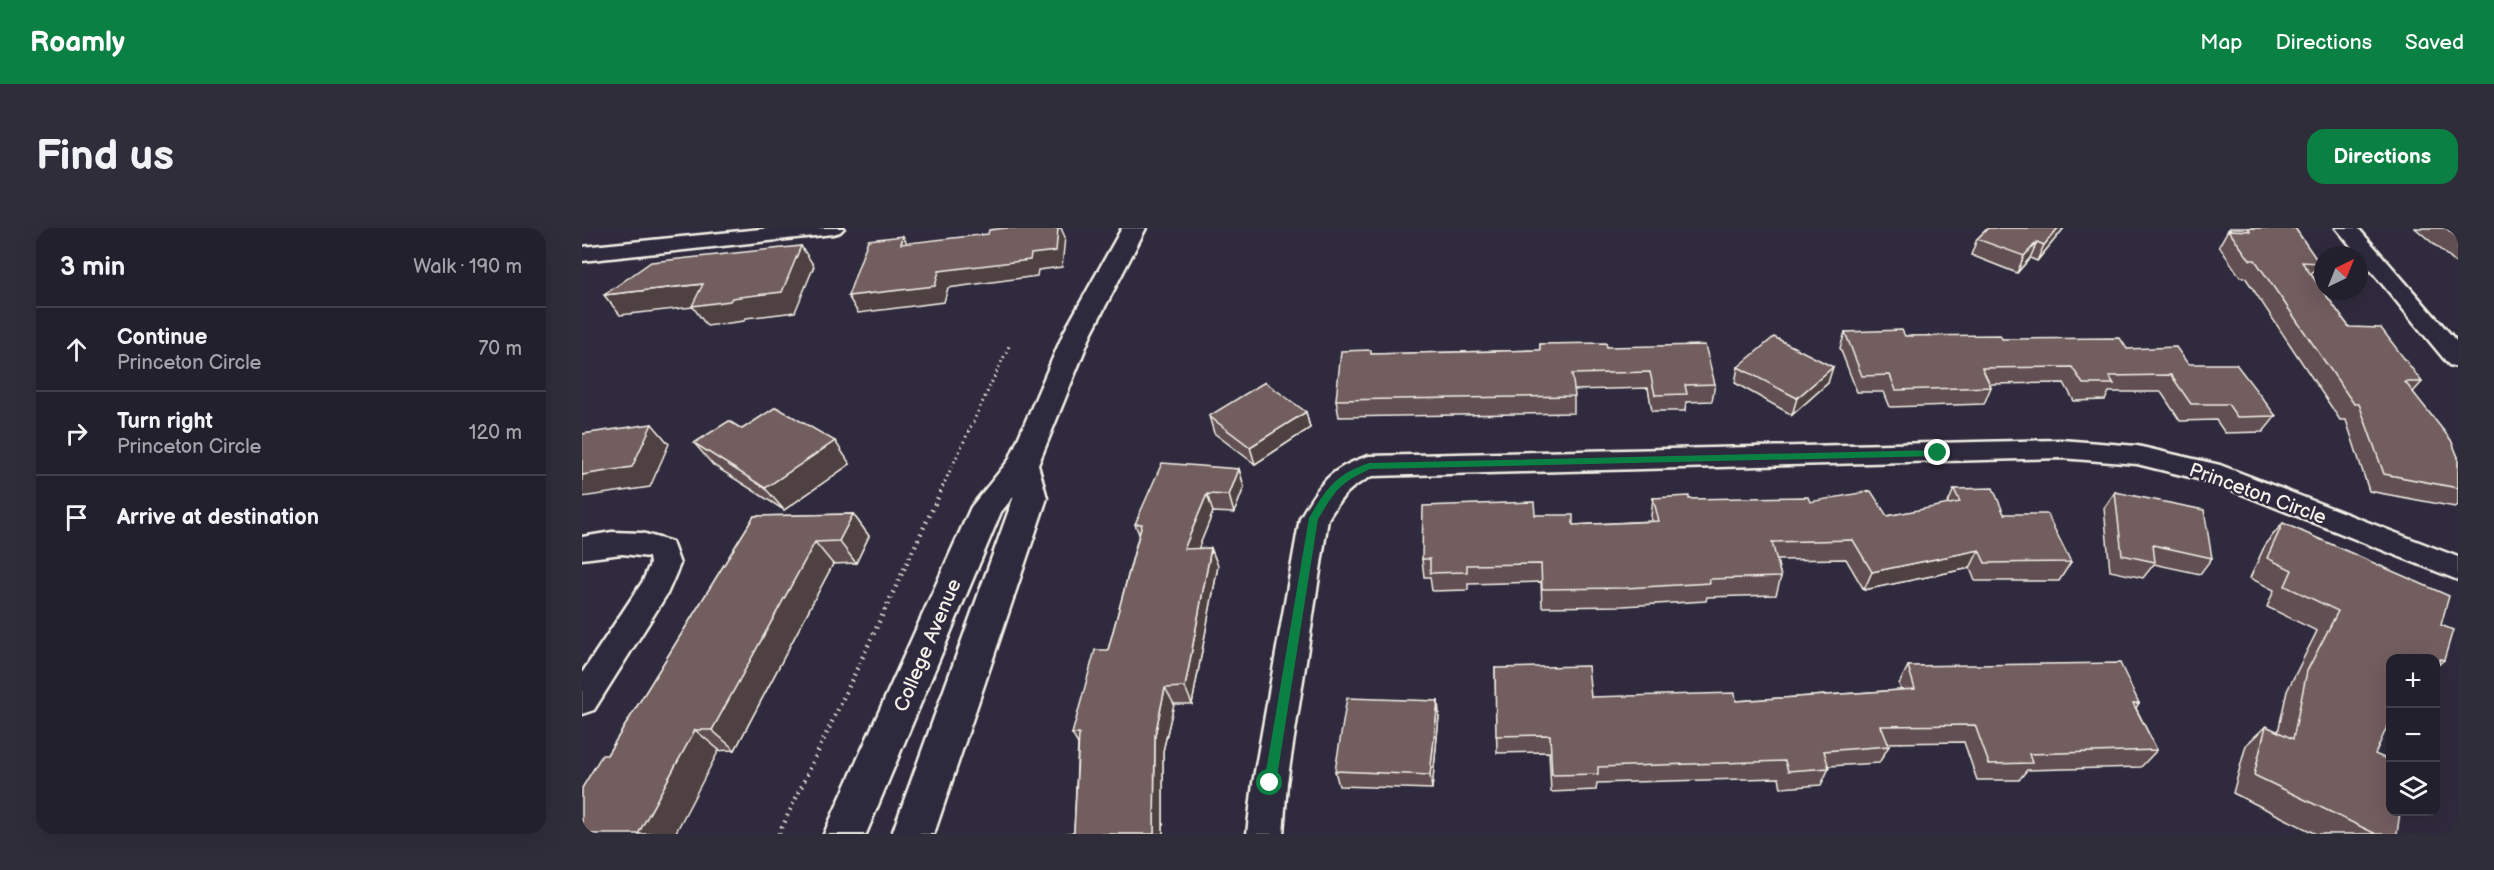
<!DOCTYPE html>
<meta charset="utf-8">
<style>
body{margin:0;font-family:"Balsamiq Sans",sans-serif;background:#2f2d3a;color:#f1f3f6}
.controls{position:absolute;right:18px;bottom:18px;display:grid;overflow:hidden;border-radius:12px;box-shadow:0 6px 24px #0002}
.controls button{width:54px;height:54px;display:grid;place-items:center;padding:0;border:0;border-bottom:2px solid #403e4a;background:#23202e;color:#f1f3f6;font:30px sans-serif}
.compass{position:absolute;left:1732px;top:18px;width:54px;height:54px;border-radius:50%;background:#23202e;box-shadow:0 6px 24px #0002;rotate:43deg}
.stop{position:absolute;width:18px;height:18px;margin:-14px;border:4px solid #0b8043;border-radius:50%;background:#fff}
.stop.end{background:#0b8043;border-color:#fff;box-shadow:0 2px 6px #0008}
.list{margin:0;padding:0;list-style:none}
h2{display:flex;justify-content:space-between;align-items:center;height:78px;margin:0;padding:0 24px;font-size:26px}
h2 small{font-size:20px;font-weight:400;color:#a3a3aa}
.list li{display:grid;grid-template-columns:39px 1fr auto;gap:18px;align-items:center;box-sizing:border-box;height:84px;padding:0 24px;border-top:2px solid #403e4a}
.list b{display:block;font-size:22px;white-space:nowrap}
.list p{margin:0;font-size:20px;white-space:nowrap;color:#a3a3aa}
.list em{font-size:20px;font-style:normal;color:#a3a3aa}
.icon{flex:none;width:33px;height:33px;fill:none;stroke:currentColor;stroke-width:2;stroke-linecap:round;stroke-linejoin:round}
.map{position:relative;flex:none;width:1876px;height:606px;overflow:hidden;border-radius:18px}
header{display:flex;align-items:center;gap:36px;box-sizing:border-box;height:84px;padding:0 30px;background:#0b8043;color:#fff}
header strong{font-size:28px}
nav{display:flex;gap:33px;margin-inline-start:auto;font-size:21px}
.intro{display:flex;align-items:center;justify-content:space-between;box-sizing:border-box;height:144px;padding:0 36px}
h1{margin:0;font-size:42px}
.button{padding:15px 27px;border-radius:18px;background:#0b8043;color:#fff;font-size:21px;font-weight:700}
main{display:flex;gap:36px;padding:0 36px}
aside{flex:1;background:#23202e;border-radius:18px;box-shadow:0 6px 24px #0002}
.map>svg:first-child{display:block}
</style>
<header>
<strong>Roamly</strong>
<nav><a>Map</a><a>Directions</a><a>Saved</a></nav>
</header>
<div class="intro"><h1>Find us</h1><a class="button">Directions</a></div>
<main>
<aside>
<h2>3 min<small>Walk · 190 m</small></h2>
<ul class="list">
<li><svg class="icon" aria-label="ahead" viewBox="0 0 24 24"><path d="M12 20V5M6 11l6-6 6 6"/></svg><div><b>Continue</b><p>Princeton Circle</p></div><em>70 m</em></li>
<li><svg class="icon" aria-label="right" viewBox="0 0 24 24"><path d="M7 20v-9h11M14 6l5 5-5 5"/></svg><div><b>Turn right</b><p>Princeton Circle</p></div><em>120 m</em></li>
<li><svg class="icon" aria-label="arrive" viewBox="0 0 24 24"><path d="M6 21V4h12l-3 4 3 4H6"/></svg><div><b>Arrive at destination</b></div></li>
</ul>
</aside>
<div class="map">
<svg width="1876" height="606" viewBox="0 0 1876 606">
<rect width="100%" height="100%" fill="#2f2a3d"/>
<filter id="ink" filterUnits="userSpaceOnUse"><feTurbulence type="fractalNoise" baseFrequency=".0167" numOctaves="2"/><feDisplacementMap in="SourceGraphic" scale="12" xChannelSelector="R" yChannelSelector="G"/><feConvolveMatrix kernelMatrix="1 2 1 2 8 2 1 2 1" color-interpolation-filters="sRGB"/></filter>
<g filter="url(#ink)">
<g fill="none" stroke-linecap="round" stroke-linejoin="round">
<defs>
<g id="minor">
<path d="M189 0H262L258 4 251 6 0 33V19Z"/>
<path d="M1754 0H1776L1876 115V139L1867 137Z"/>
<path d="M1479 212 1555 218 1638 237 1876 329V352L1632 255 1555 236 1479 230 791 248C767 259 760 268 746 291L705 555 701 606H665L671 555 718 290C737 256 748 240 787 228Z"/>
<path d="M30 304 60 305 90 314 98 336 85 366 12 482 0 486V445L61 353 68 336 67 329 40 326 0 331V309Z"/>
</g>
<path id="secondary" d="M540 0H564L510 104 456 237 465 270 352 606H310L432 268 419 284 284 606H242L389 279 427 232 482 104Z"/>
</defs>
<use href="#minor" stroke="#f4f1e8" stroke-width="5"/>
<use href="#secondary" stroke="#f4f1e8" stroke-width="5"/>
<path stroke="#f4f1e8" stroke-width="3" stroke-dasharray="1.5 4" stroke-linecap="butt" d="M358 264 428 116"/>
<path stroke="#f4f1e8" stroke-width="4.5" stroke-dasharray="1.5 5" stroke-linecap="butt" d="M197 606 359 263"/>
<use href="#minor" fill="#2f2a3d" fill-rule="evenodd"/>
<use href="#secondary" fill="#2f2a3d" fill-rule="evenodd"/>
</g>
<g fill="#625052" stroke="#f4f1e8" stroke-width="1.5">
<path d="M1406 0H1482L1455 33 1448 30 1435 45 1389 27 1395 11Z"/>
<path d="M1647 0H1713L1737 35 1729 46 1767 99 1840 154 1831 164 1876 229V277L1873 279 1787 263 1764 192H1758L1663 49H1658L1637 18 1646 2H1648Z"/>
<path d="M1833 0H1876V37Z"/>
<path d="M1263 104 1323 108 1420 111 1545 121 1606 136 1694 188 1681 204 1643 205 1634 192 1598 193 1579 164H1527L1523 172 1492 173 1482 155 1408 156 1409 159 1402 176 1308 179 1302 164H1275L1258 120Z"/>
<path d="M958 116 1025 119 1133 156 1130 173 1104 174 1103 183H1070L1066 160 992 162V185L757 189 754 172 790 126 958 122Z"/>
<path d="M1156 139 1246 155 1210 187 1153 155Z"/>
<path d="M724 184 728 200 673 236 632 205 627 188Z"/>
<path d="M160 201 268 236 202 282 131 237 112 215Z"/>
<path d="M657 241 662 259 652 285 631 284 616 321 629 320 636 338 610 476H592L581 523V606H482L492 604 496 516 490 506 526 422 557 306 553 296Z"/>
<path d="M1372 261 1422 286 1489 334 1477 353H1393L1388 340 1282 362 1264 331 1195 332 1199 349 1194 367 1125 369 1124 373 1041 378 960 379 959 354 886 356V362L850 363 848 349H842L840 331 953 287 991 297 1070 293 1069 288 1071 270 1228 274 1305 288 1365 277Z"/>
<path d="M1533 264 1630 330 1618 346 1572 336 1561 350 1528 343 1522 280Z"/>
<path d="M271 286 287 308 274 335 251 336 153 522 25 527 172 288Z"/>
<path d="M1701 295 1859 397 1862 432 1855 438 1809 430 1793 526 1794 606H1734L1651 565 1664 517 1684 498 1696 504 1705 463 1735 403 1685 379 1692 362 1668 350 1684 315Z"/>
<path d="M1326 438 1557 475 1554 480 1575 522 1559 539 1445 542 1437 552H1395L1382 514 1305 515 1307 518 1297 535 1247 538V540L1239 557 1199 560 1197 550 1015 555 1014 562 969 564 967 524 915 525 913 440 1009 469 1154 473 1319 462 1317 456Z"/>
<path d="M856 473 857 488 850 561 757 558 753 543Z"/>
</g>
<g fill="#504142" stroke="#f4f1e8" stroke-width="1.5">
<path d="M476 0H479L483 9 480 39 456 42 455 48 366 60 362 74 276 85 266 68 357 43 449 26Z"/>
<path d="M1476 0H1482L1455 33 1462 17Z"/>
<path d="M321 8 330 24 319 16Z"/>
<path d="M1455 14 1448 30 1435 45 1442 28Z"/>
<path d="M219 18 232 38 213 84 164 90 162 93 125 98 111 79 38 87 22 67 121 56 150 70Z"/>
<path d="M1251 139 1246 155 1210 187 1215 170Z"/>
<path d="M724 184 728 200 673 236 668 219Z"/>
<path d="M70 196 87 216 68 259 0 269V247Z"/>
<path d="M253 213 268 236 202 282 183 260Z"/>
<path d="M657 241 662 259 652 285 647 267Z"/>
<path d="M625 266 631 284 609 339 602 321Z"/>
<path d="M271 286 287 308 274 335 257 313Z"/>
<path d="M233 314 251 336 153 522 130 502Z"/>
<path d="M629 320 636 338 610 476 603 459Z"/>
<path d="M1397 322 1388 340 1282 362 1290 344Z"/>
<path d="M583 460 592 476 581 523V606H572L573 507Z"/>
<path d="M856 473 857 488 850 561 848 547Z"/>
<path d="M113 502 137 522 93 606H56Z"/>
</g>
<g fill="#725d5f" stroke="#f4f1e8" stroke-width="1.5">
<path d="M423 0H476L474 23 449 26 448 32 357 43 353 58 266 68 286 12 321 8 319 16 406 6 407 2Z"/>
<path d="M1406 0H1476L1462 17 1455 14 1442 28 1395 11Z"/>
<path d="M1666 0H1713L1737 35 1720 34 1767 99 1799 100 1840 154H1823L1869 212 1876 229V260L1802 246 1777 176H1772L1673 32H1668L1646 2 1668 3Z"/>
<path d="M1864 0H1876V10Z"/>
<path d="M219 18 200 64 150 70 148 73 110 78 121 56 22 67 69 34Z"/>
<path d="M1320 102 1323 108 1418 107 1420 111 1538 110 1545 121 1594 119 1606 136H1654L1694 188 1655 189 1646 176H1609L1589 147 1527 148 1532 156H1501L1490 139 1400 140 1409 159 1314 162 1308 147 1280 148 1263 104Z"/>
<path d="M1192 109 1251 139 1215 170 1156 139Z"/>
<path d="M1024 115 1025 119 1123 117 1133 156 1103 157 1105 166 1073 167 1068 144 990 146 993 168 754 172 759 123 789 122V126L958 122V116Z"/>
<path d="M683 154 724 184 668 219 627 188Z"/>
<path d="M194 179 253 213 183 260 112 215 147 193 160 201Z"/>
<path d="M70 196 50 239 0 247V206Z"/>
<path d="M580 235 657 241 647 267 625 266 602 321 629 320 603 459 583 460 573 507 572 606H482L492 604 497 506H490L513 422H526L560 296H553Z"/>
<path d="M1411 260 1422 286H1465L1489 334 1403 335 1397 322 1290 344 1271 312 1190 314 1199 349 1127 351 1128 355 1044 360 960 361 959 336 885 337V344L848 345V331H840L841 278 952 274 953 287H991V297L1077 293 1071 270 1107 268V271L1226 269 1228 274 1289 263 1305 288 1378 274 1372 261Z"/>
<path d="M1533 264 1622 282 1630 330 1571 317 1573 334 1540 327Z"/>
<path d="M271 286 257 313 233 314 130 502H113L56 606H0V560L20 527H25L172 288Z"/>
<path d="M1701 295 1867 368 1859 397 1871 402 1862 432 1858 431 1854 442V430H1809V490L1793 526 1809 533V584H1818L1815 606H1794L1672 547 1684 498 1711 511 1725 443 1756 383 1703 358 1710 342 1685 330Z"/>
<path d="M1538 435 1557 475H1551L1575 522 1447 526 1450 535 1407 536 1393 497 1299 498 1307 518 1242 523 1247 540 1206 543 1203 533 1016 539V546L970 547 968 507 914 508 913 440 1006 438 1009 469 1153 465 1154 473 1333 461 1326 438Z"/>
<path d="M765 470 856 473 848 547 753 543Z"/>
</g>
</g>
<path fill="#0b8043" d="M1356 222 1360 225 1356 228 788 241C756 256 754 262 736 291L694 555 692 558H684L682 555 727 290C744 261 754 246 787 235Z"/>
<g text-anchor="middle" stroke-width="4.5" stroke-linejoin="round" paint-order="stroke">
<g font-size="20" fill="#f4f1e8" stroke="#2f2a3d">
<text transform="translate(1676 265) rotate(20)" y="7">Princeton Circle</text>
<text transform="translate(345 417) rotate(-67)" y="7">College Avenue</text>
</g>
</g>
</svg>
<div class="controls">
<button>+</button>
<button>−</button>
<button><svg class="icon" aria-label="layers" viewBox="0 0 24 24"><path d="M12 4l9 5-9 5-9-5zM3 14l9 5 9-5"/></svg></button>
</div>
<svg class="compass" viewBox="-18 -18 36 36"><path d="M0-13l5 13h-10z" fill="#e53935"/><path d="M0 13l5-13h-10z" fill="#a3a3aa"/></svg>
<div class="stop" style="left:688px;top:555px"></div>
<div class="stop end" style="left:1356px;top:225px"></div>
</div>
</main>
